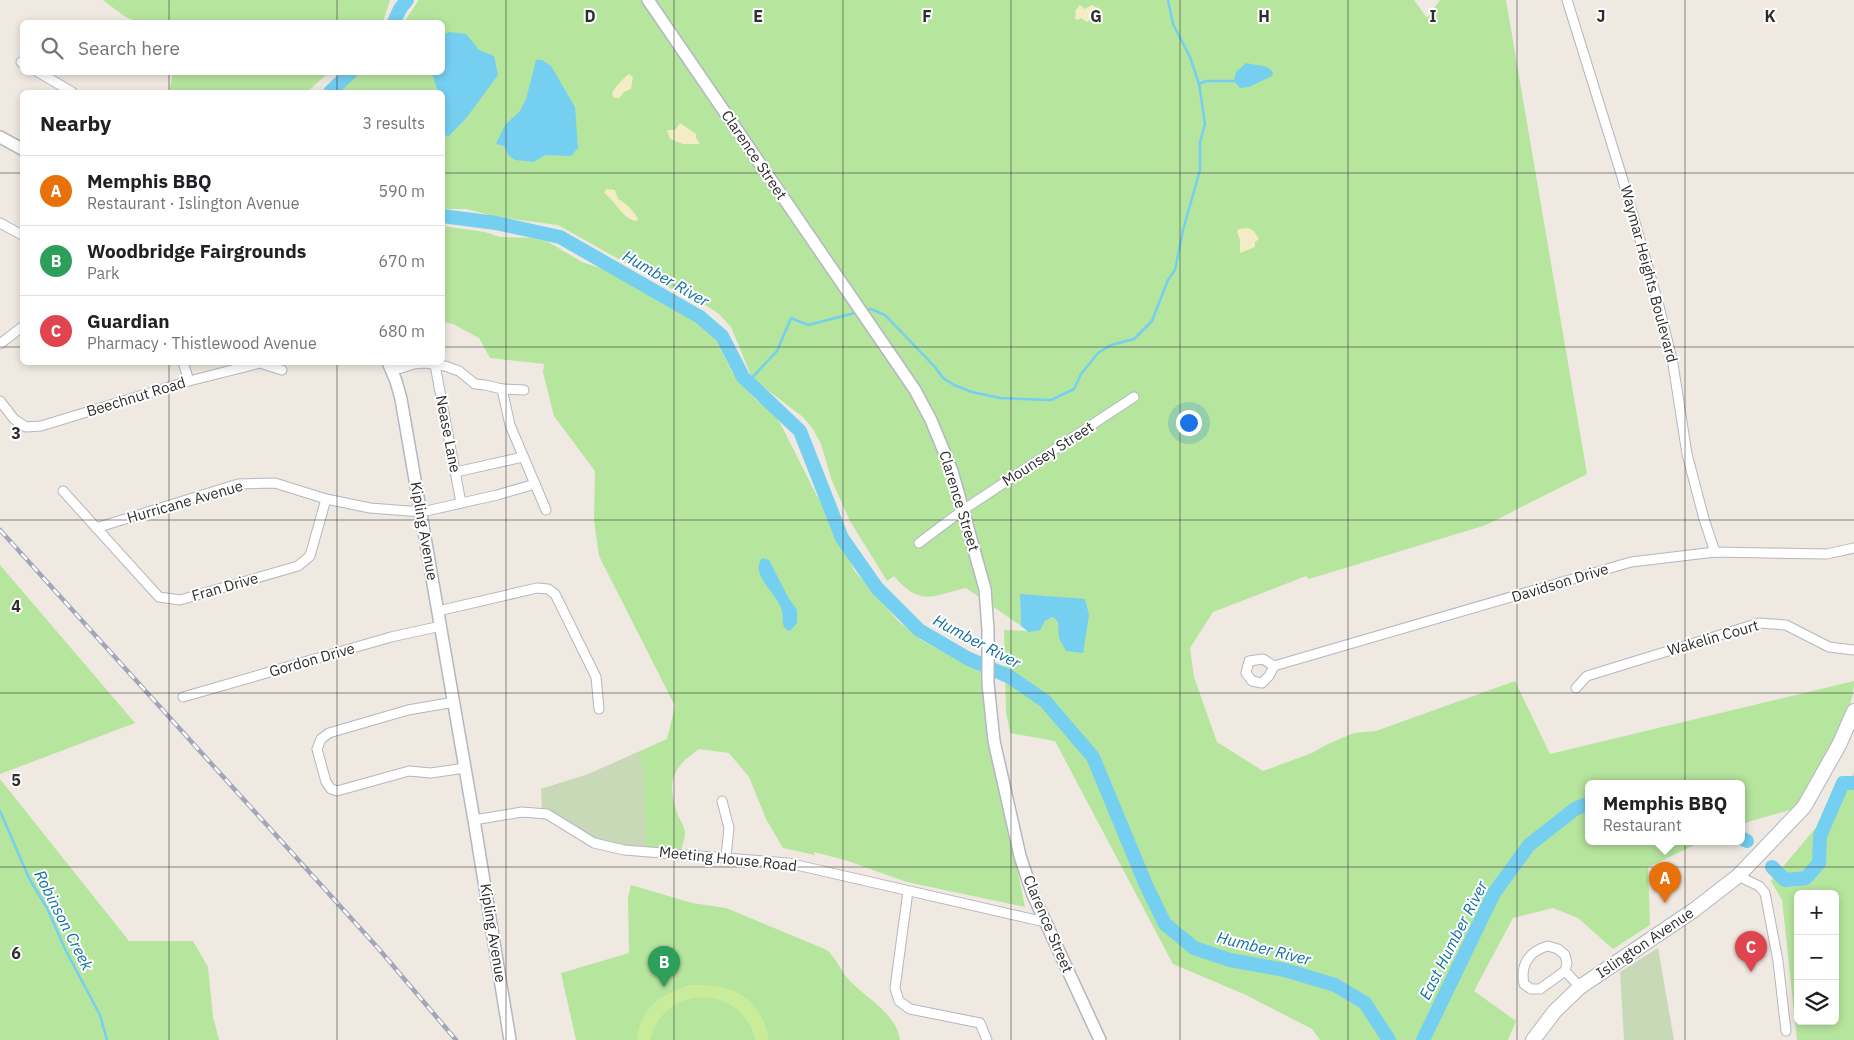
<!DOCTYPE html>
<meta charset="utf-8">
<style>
body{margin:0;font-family:"IBM Plex Sans",sans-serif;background:#f6f6f6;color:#202124}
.controls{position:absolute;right:15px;bottom:15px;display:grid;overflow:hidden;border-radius:8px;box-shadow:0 2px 8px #0003}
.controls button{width:45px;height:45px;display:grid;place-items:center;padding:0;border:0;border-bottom:1px solid #e0e0e0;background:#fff;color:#202124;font:25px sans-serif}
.you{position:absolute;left:1188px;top:422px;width:18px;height:18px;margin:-12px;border:4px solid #fff;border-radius:50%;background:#1a73e8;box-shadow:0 0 0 8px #1a73e833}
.badge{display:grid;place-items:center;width:32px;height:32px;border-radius:50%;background:#0f766e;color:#fff;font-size:16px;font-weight:700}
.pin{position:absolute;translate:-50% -41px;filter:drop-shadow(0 1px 2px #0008)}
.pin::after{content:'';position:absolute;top:26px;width:18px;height:15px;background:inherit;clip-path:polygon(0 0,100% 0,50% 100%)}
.popup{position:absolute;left:1585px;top:780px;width:160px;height:65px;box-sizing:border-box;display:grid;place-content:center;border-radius:8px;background:#fff;filter:drop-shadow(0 1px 4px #0005);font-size:16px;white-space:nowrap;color:#757577}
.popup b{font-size:19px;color:#202124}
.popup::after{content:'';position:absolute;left:50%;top:100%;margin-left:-10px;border:10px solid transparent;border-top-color:#fff}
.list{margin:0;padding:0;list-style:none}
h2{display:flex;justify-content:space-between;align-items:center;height:65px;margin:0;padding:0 20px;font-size:21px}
h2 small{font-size:16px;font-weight:400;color:#757577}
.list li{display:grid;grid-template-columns:32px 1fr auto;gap:15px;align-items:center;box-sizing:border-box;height:70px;padding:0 20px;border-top:1px solid #e0e0e0}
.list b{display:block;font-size:19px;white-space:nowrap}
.list p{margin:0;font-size:16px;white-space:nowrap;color:#757577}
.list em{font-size:16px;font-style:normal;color:#757577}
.icon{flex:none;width:28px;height:28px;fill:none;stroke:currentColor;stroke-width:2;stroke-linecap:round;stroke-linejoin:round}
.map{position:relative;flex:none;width:1854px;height:1040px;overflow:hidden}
.search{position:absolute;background:#fff;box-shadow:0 2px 8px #0003;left:20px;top:20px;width:425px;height:55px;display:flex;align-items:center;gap:12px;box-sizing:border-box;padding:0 18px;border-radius:8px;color:#757577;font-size:19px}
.panel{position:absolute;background:#fff;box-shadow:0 2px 8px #0003;left:20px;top:90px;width:425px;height:275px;border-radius:8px}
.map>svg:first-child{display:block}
</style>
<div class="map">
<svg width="1854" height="1040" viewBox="0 0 1854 1040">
<rect width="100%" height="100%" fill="#efe9e1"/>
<g fill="#b6e59e" fill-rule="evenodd">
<path d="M103 0H390L383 22H137L124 16Z"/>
<path d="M419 0H1414L1427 18 1440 0H1506L1587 474 1486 525 1309 579 1306 576 1213 612 1190 648 1194 677 1217 742 1263 771 1312 753 1326 745 1354 733 1376 731 1515 681 1550 754 1854 681C1854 716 1817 775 1800 807L1741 824V784H1589V842H1701L1648 867 1650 925 1613 949 1578 918 1553 908 1513 918 1474 991 1516 1021 1508 1040H1320L1312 1029 1246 995 1173 964 1055 741 1010 733 1006 712 1004 630 1032 631 1045 621 1053 617 1058 622 1083 634 1020 594 1021 626 966 588C932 596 920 607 894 576L887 581 850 521 832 481 821 444 813 429 803 417 752 378 731 327 719 314 707 306 672 289 558 225 496 217 467 209H443L442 92H327L351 73 442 72V22H404Z"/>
<path d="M173 73V72L328 73 307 92H169Z"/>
<path d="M442 226 485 232 500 237 532 238 548 242 582 262 612 272 636 285 709 326 732 372 756 400 771 410 780 423 817 496 830 515 854 570 897 620 921 640 982 673 991 740 1025 907 907 882 845 860 814 852 815 855 783 848 766 819 749 777 729 753 699 749C670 769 667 783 678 815 680 820 685 828 685 833 685 840 681 849 679 856L647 851 541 789 589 774 667 739 675 706 599 556 594 520 595 471 554 416 543 372 544 364 490 358 479 338 453 324 443 322Z"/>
<path d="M0 565 135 723 0 774Z"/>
<path d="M1854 772V1040H1797L1782 900 1771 881 1849 788ZM1798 894H1835V1021H1798Z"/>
<path d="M0 779 129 941H193L208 967 213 1017 219 1040H0Z"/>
<path d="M631 885 692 903 726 908 827 950C837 959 841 972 850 981 866 998 897 1014 900 1040H576L561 973 629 953 628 898Z"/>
</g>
<g fill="#f3ecc5">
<path d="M1080 5 1085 9 1092 5 1100 9 1101 16 1095 17 1087 22 1081 18 1078 20 1074 18 1076 16 1075 11Z"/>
<path d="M629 74 633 77 631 89 624 92 619 98H614L612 94C614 87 623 79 629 74Z"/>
<path d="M680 123 696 134V138L700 144H683L670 139 667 130H675Z"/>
<path d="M606 189 615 190 618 199C625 202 635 212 638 219L636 221C622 219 615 200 604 193Z"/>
<path d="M1248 228 1254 231 1259 239 1255 242V247L1240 253V240L1237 231 1239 229Z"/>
</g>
<g fill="#c8d9b8">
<path d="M638 752 643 768 647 851 600 846 542 813 541 789 589 774Z"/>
<path d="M1658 948 1674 1040H1624L1620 972Z"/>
</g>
<path fill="#c9ec9a" d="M690 985C732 984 760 995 769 1040H755C743 983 663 983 650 1040H637C639 1008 662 994 690 985Z"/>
<g fill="#75cff0">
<path d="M449 32 466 34 479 50 494 56 498 75 467 117 449 136 443 135 442 92H436L437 89 432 73 442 72 443 36Z"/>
<path d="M536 60H542L551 66 575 107 578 148 571 156 545 155 534 162 515 160 509 156 504 146 496 144 505 125 520 111 526 99Z"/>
<path d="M1246 63 1267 67 1273 72 1272 76 1249 87 1240 88 1234 81 1236 72Z"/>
<path d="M762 558 769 560 788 597 797 610V623L790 631C780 628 784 619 782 611 778 593 749 576 762 558Z"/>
<path d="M1020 594 1085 599 1089 615 1083 653 1066 651 1059 638 1058 622 1053 617 1045 621 1040 630 1029 632 1021 626Z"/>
</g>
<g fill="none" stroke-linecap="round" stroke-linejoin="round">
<g stroke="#75cff0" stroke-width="2.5">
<path d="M1199 84 1206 81H1234"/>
<path d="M864 311 871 309 885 315 935 367 943 378 954 385 972 392 1000 398 1051 400 1074 389 1081 374 1098 353 1111 345 1134 339 1152 321 1168 280 1175 270 1183 230 1200 170V142L1205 124 1199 84 1190 57 1173 24 1168 0"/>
<path d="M748 382 777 351 791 318 808 325 859 312"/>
<path d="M0 811 29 878 48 910 66 951 100 1015 107 1040"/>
</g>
<g stroke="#75cff0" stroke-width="14">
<path d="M394 22 400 9 407 0"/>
<path d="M330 92 351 72"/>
<path d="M442 216 496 223 560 237 700 317 722 336 743 377 800 431 842 538 877 588 919 630 967 658 1010 677 1045 701 1093 757 1146 885 1165 924 1194 948 1230 960 1285 970 1335 985 1365 1003 1389 1040"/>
<path d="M1741 838 1747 841"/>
<path d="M1772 867 1785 880 1806 878 1819 863 1820 836 1843 783H1854"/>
<path d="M1423 1040 1494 893 1529 845 1575 809 1589 803"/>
</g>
<defs>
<g id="minor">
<path d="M1567 0 1622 177 1659 306 1673 364 1687 454 1704 519 1715 552"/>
<path d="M21 62 22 63"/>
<path d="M38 72 72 92"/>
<path d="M0 223 22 235"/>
<path d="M0 344 22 327"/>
<path d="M183 362 189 381"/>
<path d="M435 365 461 503"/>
<path d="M502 389 524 390"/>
<path d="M0 401 14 419 26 427 41 426 189 381 260 363 282 370"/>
<path d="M456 472 523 457"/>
<path d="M535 484 546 510"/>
<path d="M63 491 159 597 180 600 298 566 310 556 326 499"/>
<path d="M96 528 238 484 275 483 326 499 370 508 422 512 497 495 535 484 510 425 502 389 485 385 475 384 459 371 445 366 425 363 414 364 392 371"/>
<path d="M919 543 963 510 1134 397"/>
<path d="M438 611 537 588 548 589 555 594 596 677 599 709"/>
<path d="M1274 666 1263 659 1249 661 1246 673 1252 681 1262 683 1269 676 1274 666 1631 562 1715 552 1827 554 1854 548"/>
<path d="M1576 688 1587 676 1759 623 1786 625 1829 647 1854 650"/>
<path d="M183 697 391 637 441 626"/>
<path d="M454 702 408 710 329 733 321 739 317 749 326 782 331 789 337 791 409 771 431 773 465 768"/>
<path d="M722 801 729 828 726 856"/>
<path d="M474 820 522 812 547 814 594 843 624 850 788 863 1045 922"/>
<path d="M1738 876 1759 886 1765 893 1778 961 1786 1031"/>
<path d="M908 891 895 988 899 1001 910 1009 980 1023 987 1040"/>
<path d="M1548 946 1558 949 1565 955 1567 963 1565 971 1540 989H1531L1524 984C1520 965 1529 951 1548 946Z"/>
<path d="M1565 971 1580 987"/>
</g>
<g id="tertiary">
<path d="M648 0 915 390 931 420 952 471 985 589 988 630V683L994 741 1020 856 1033 895 1100 1040"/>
<path d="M0 137 22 149"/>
<path d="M388 362 396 381 401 399 474 820 510 1040"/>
</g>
<path id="secondary" d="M1533 1040 1555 1011 1580 987 1694 910 1738 876 1804 807 1839 745 1854 711"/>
</defs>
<use href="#minor" stroke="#b4b7c1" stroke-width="11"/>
<use href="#tertiary" stroke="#b4b7c1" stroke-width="14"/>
<use href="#secondary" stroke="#b4b7c1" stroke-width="16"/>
<use href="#minor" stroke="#fff" stroke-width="9"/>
<use href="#tertiary" stroke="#fff" stroke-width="11"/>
<use href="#secondary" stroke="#fff" stroke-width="14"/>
<defs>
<path id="rail" d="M0 530 378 948 456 1040"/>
</defs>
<use href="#rail" stroke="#a3a6b8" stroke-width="4.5"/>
<use href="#rail" stroke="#fff" stroke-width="2.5" stroke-dasharray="8" stroke-linecap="butt"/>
</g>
<path fill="none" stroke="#2e2e2e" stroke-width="1" stroke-opacity="0.55" d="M169 0V22M337 0V22M506 0V1040M674 0V1040M843 0V1040M1011 0V1040M1180 0V1040M1348 0V1040M1517 0V1040M1685 0V1040M169 72V92M337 72V92M0 173H22M442 173H1854M0 347H22M442 347H1854M169 362V1040M337 362V1040M0 520H1854M0 693H1854M0 867H1854"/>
<g text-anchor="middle" stroke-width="4" stroke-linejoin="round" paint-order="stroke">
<g font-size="15" fill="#2e2e2e" stroke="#fff">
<text transform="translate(754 155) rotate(56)" y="5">Clarence Street</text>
<text transform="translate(1649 274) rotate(75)" y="5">Waymar Heights Boulevard</text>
<text transform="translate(136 397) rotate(-17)" y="5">Beechnut Road</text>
<text transform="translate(448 434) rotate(79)" y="5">Nease Lane</text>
<text transform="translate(1048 454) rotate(-33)" y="5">Mounsey Street</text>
<text transform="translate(959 501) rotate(73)" y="5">Clarence Street</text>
<text transform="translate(185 502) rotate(-16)" y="5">Hurricane Avenue</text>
<text transform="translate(424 531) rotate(80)" y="5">Kipling Avenue</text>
<text transform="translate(1560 583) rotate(-17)" y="5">Davidson Drive</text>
<text transform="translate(225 587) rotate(-16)" y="5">Fran Drive</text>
<text transform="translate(1713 638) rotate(-16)" y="5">Wakelin Court</text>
<text transform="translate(312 660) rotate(-16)" y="5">Gordon Drive</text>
<text transform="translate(728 859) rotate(6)" y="5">Meeting House Road</text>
<text transform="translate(1048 924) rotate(67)" y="5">Clarence Street</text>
<text transform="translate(493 933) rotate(81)" y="5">Kipling Avenue</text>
<text transform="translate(1645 943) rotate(-34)" y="5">Islington Avenue</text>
</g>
<g font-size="16" font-style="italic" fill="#0d6fa3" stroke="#fff">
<text transform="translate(666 278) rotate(30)" y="6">Humber River</text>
<text transform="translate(977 641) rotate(28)" y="6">Humber River</text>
<text transform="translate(64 920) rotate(63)" y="6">Robinson Creek</text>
<text transform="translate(1453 940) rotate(-63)" y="6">East Humber River</text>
<text transform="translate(1264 948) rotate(14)" y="6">Humber River</text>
</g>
</g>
<g font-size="16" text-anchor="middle" font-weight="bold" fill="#2e2e2e" stroke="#fff" stroke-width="4" stroke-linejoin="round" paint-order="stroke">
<text x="590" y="22">D</text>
<text x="758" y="22">E</text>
<text x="927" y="22">F</text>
<text x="1096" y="22">G</text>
<text x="1264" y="22">H</text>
<text x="1433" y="22">I</text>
<text x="1601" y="22">J</text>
<text x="1770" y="22">K</text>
<text x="16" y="439">3</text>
<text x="16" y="612">4</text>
<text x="16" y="786">5</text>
<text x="16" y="959">6</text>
</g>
</svg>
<div class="controls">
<button>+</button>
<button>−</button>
<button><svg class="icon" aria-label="layers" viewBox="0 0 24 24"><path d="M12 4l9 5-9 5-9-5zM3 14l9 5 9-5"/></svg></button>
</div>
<div class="you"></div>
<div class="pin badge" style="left:1665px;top:903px;background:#e8710a">A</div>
<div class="popup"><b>Memphis BBQ</b>Restaurant</div>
<div class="pin badge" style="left:664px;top:987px;background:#2e9e5b">B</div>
<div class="pin badge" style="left:1751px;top:972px;background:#e0444e">C</div>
<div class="search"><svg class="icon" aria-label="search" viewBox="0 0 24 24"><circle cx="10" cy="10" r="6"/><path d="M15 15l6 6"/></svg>Search here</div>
<section class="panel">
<h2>Nearby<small>3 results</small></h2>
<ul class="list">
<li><span class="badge" style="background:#e8710a">A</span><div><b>Memphis BBQ</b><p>Restaurant · Islington Avenue</p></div><em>590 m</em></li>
<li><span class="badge" style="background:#2e9e5b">B</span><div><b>Woodbridge Fairgrounds</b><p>Park</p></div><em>670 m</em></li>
<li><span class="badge" style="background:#e0444e">C</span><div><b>Guardian</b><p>Pharmacy · Thistlewood Avenue</p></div><em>680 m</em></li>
</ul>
</section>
</div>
